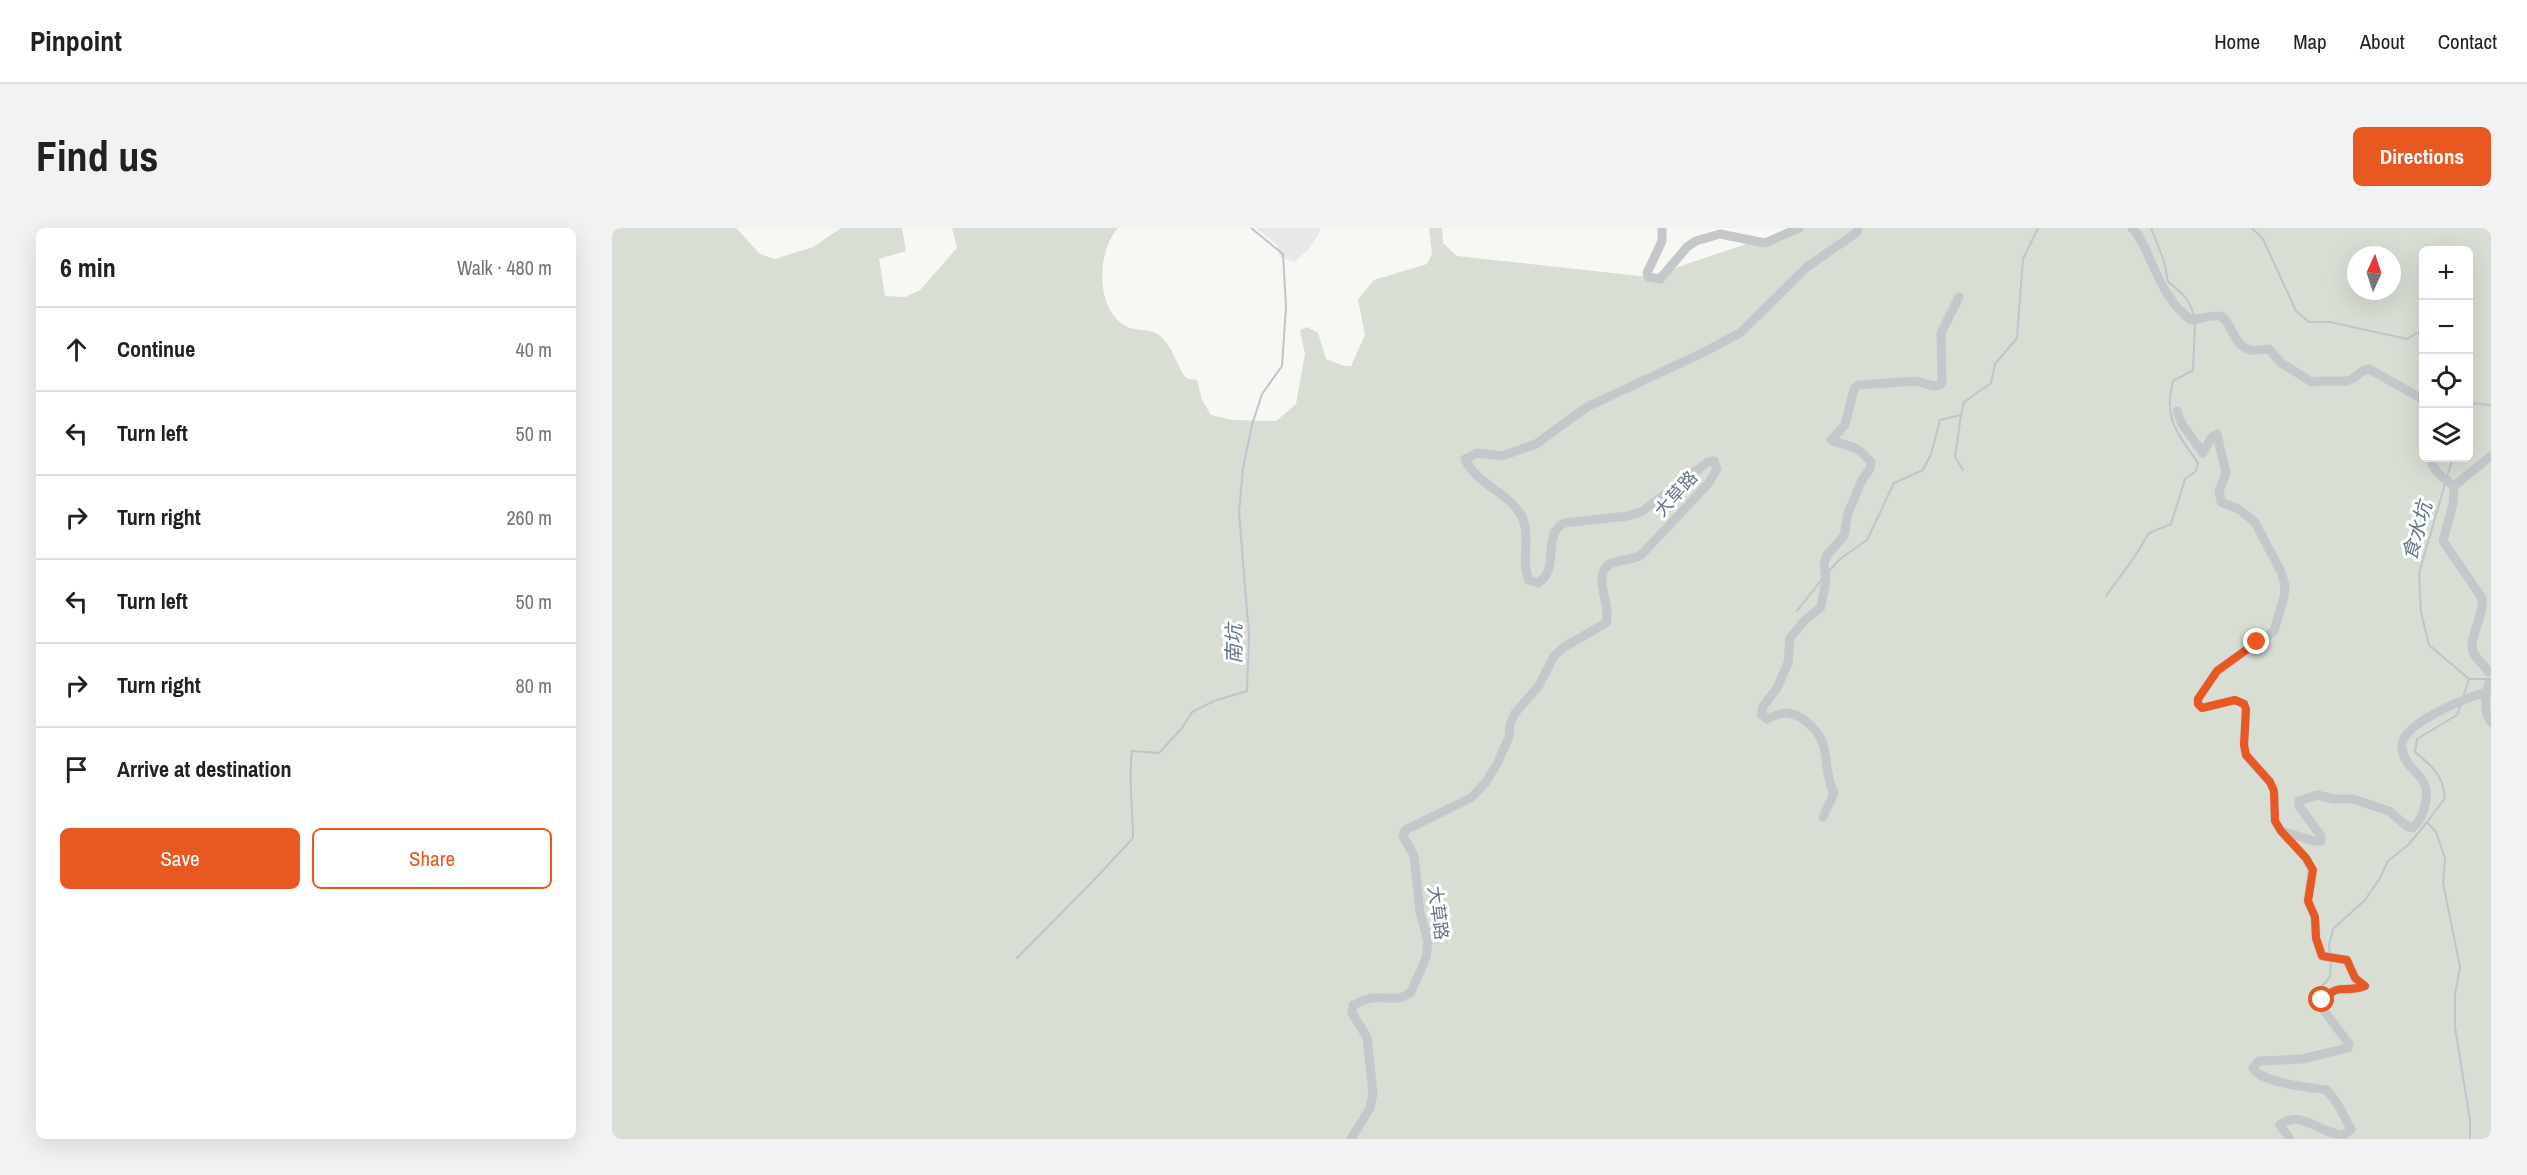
<!DOCTYPE html>
<meta charset="utf-8">
<style>
body{margin:0;font-family:"Archivo Narrow","Noto Sans TC",sans-serif;background:#f2f2f2;color:#202124}
.controls{position:absolute;right:18px;top:18px;display:grid;overflow:hidden;border-radius:9px;box-shadow:0 6px 24px #0002}
.controls button{width:54px;height:54px;display:grid;place-items:center;padding:0;border:0;border-bottom:2px solid #e0e0e0;background:#fff;color:#202124;font:30px sans-serif}
.compass{position:absolute;left:1735px;top:18px;width:54px;height:54px;border-radius:50%;background:#fff;box-shadow:0 6px 24px #0002;rotate:3deg}
.stop{position:absolute;width:18px;height:18px;margin:-14px;border:4px solid #e75823;border-radius:50%;background:#fff}
.stop.end{background:#e75823;border-color:#fff;box-shadow:0 2px 6px #0008}
.list{margin:0;padding:0;list-style:none}
h2{display:flex;justify-content:space-between;align-items:center;height:78px;margin:0;padding:0 24px;font-size:26px}
h2 small{font-size:20px;font-weight:400;color:#757577}
.list li{display:grid;grid-template-columns:39px 1fr auto;gap:18px;align-items:center;box-sizing:border-box;height:84px;padding:0 24px;border-top:2px solid #e0e0e0}
.list b{display:block;font-size:22px;white-space:nowrap}
.list em{font-size:20px;font-style:normal;color:#757577}
.actions{display:flex;gap:12px;padding:18px 24px}
.actions a{flex:1;padding:14px 0;border:2px solid #e75823;border-radius:9px;text-align:center;font-size:21px;color:#e75823}
.actions .main{background:#e75823;color:#fff}
.icon{flex:none;width:33px;height:33px;fill:none;stroke:currentColor;stroke-width:2;stroke-linecap:round;stroke-linejoin:round}
.map{position:relative;flex:none;width:1879px;height:911px;overflow:hidden;border-radius:9px}
header{display:flex;align-items:center;gap:36px;box-sizing:border-box;height:84px;padding:0 30px;background:#fff;border-bottom:2px solid #e0e0e0}
header strong{font-size:28px}
nav{display:flex;gap:33px;margin-inline-start:auto;font-size:21px}
.intro{display:flex;align-items:center;justify-content:space-between;box-sizing:border-box;height:144px;padding:0 36px}
h1{margin:0;font-size:42px}
.button{padding:15px 27px;border-radius:9px;background:#e75823;color:#fff;font-size:21px;font-weight:700}
main{display:flex;gap:36px;padding:0 36px}
aside{flex:1;background:#fff;border-radius:9px;box-shadow:0 6px 24px #0002}
.map>svg:first-child{display:block}
</style>
<header>
<strong>Pinpoint</strong>
<nav><a>Home</a><a>Map</a><a>About</a><a>Contact</a></nav>
</header>
<div class="intro"><h1>Find us</h1><a class="button">Directions</a></div>
<main>
<aside>
<h2>6 min<small>Walk · 480 m</small></h2>
<ul class="list">
<li><svg class="icon" aria-label="ahead" viewBox="0 0 24 24"><path d="M12 20V5M6 11l6-6 6 6"/></svg><div><b>Continue</b></div><em>40 m</em></li>
<li><svg class="icon" aria-label="left" viewBox="0 0 24 24"><path d="M17 20v-9H6M10 6l-5 5 5 5"/></svg><div><b>Turn left</b></div><em>50 m</em></li>
<li><svg class="icon" aria-label="right" viewBox="0 0 24 24"><path d="M7 20v-9h11M14 6l5 5-5 5"/></svg><div><b>Turn right</b></div><em>260 m</em></li>
<li><svg class="icon" aria-label="left" viewBox="0 0 24 24"><path d="M17 20v-9H6M10 6l-5 5 5 5"/></svg><div><b>Turn left</b></div><em>50 m</em></li>
<li><svg class="icon" aria-label="right" viewBox="0 0 24 24"><path d="M7 20v-9h11M14 6l5 5-5 5"/></svg><div><b>Turn right</b></div><em>80 m</em></li>
<li><svg class="icon" aria-label="arrive" viewBox="0 0 24 24"><path d="M6 21V4h12l-3 4 3 4H6"/></svg><div><b>Arrive at destination</b></div></li>
</ul>
<div class="actions"><a class="main">Save</a><a>Share</a></div>
</aside>
<div class="map">
<svg width="1879" height="911" viewBox="0 0 1879 911">
<rect width="100%" height="100%" fill="#f7f7f3"/>
<path fill="#e7e8e7" d="M644 0H707L709 2 698 20 682 34 668 29 665 17Z"/>
<path fill="#d8ded4" fill-rule="evenodd" d="M0 0H124L148 26 163 31 201 19 229 0H290L294 23 267 31 273 68 293 69 308 62 345 20 340 0H506C485 23 483 79 512 97 522 104 538 100 547 107 562 120 563 135 574 150L585 152 590 172 599 187 620 192 664 193 684 176 693 126 688 102 695 99 706 105 714 131 732 138H739L753 107 746 71 762 52 815 36 820 26 817 0H830L831 15 845 28 1036 49 1182 0H1879V911H0ZM1812 22H1856V230H1812ZM1744 27H1780V63H1744Z"/>
<g fill="none" stroke-linecap="round" stroke-linejoin="round">
<g stroke="#bcc6cb" stroke-width="2">
<path d="M1539 0 1552 33 1556 54C1570 64 1580 74 1582 90"/>
<path d="M1640 0 1651 11 1684 83 1697 94H1718L1795 111 1812 101"/>
<path d="M1856 174V179"/>
<path d="M1858 175 1879 177"/>
<path d="M1349 187 1343 229 1351 242"/>
<path d="M1835 248 1841 230"/>
<path d="M1833 256 1807 345 1809 384 1817 417 1857 451H1879"/>
<path d="M1217 343 1228 331 1255 312 1282 255 1311 242 1319 226 1328 192 1349 187 1352 174 1379 155 1383 136 1405 110 1411 31 1426 0"/>
<path d="M1494 368 1523 328 1537 305 1559 296 1573 251 1584 243 1586 235C1565 204 1551 192 1561 153L1581 142 1583 96"/>
<path d="M1185 383 1211 350"/>
<path d="M1851 469 1857 451"/>
<path d="M1849 477 1845 487 1805 511 1803 524C1820 538 1831 547 1833 570L1815 594 1824 604 1833 630 1831 655 1848 739 1843 767V799L1858 892V911"/>
<path d="M1718 728 1717 717 1721 701 1753 672 1768 650 1776 633 1797 616 1815 594"/>
<path d="M405 730 480 654 521 610C521 581 516 552 520 523L547 525 570 500 580 484 602 473 635 463 637 407 627 284 631 240 640 197 650 166 670 138 674 79 671 26 639 0"/>
<path d="M1697 774 1718 749 1719 733"/>
</g>
<g stroke="#c4c8cb" stroke-width="9">
<path d="M1050 0V13L1035 45 1036 49 1048 51 1075 19 1084 13 1108 6 1153 15 1187 0"/>
<path d="M1520 0C1528 8 1532 18 1537 29 1547 52 1558 77 1579 92 1587 91 1599 87 1607 88 1620 90 1619 117 1638 122 1643 123 1651 121 1657 121L1669 135 1700 154C1711 152 1728 154 1735 153 1744 151 1748 142 1757 141L1812 172"/>
<path d="M1565 183 1570 196 1591 225 1599 210 1605 206 1614 245 1607 263 1609 274 1628 282 1643 294 1669 344 1673 357 1672 369 1662 403 1605 443 1586 471V475L1590 480 1623 472 1632 476 1634 481 1632 517 1634 527 1658 554 1662 563 1663 593 1669 603 1694 630 1700 642 1696 673 1703 689 1704 710 1710 728 1735 732 1743 750 1753 758C1731 766 1726 752 1707 776L1737 816 1736 820 1690 831 1647 833 1641 840C1651 856 1697 859 1715 862L1725 875 1739 901 1732 907C1709 907 1689 880 1668 897L1678 911"/>
<path d="M1818 230C1822 245 1831 249 1842 258L1841 276 1831 313 1870 370C1872 387 1860 403 1860 419 1860 429 1872 435 1876 444"/>
<path d="M1842 258 1879 228"/>
<path d="M1877 456C1872 468 1872 484 1879 494"/>
<path d="M1211 589 1222 565C1214 550 1216 536 1212 520 1209 504 1190 485 1173 485 1167 485 1161 488 1155 491L1150 487V480L1165 460 1176 435 1178 410 1192 393 1209 379 1214 352 1212 336 1215 327 1232 308 1236 285 1250 252 1258 241 1259 234C1241 214 1241 221 1219 212L1233 197 1242 161 1246 157 1304 153 1321 158 1328 157 1330 154 1329 105 1347 69"/>
<path d="M1669 603 1702 613H1709V608L1687 578V573L1705 567 1722 571H1741L1777 583 1796 599 1800 600C1807 595 1810 589 1812 581 1823 544 1794 548 1790 520 1786 496 1855 470 1874 464"/>
<path d="M739 911 758 880 761 865 755 809 740 785 741 777C748 774 753 771 760 770 775 768 787 775 799 764L814 730 816 713 808 684 802 628 791 608 793 602 859 570 874 554 885 536 897 509 898 496 903 485 926 459 942 428 952 419 994 395C1000 375 979 348 998 336 1009 330 1019 334 1030 326L1096 256 1105 241 1102 233 1096 234 1029 284 1016 288 952 295C929 307 949 341 926 355L917 352C908 332 920 307 909 287 896 264 865 257 853 231L865 225 890 228 924 216 975 179 1090 125 1128 105 1195 39 1244 5 1246 0"/>
</g>
</g>
<g fill="none" stroke-linecap="round" stroke-linejoin="round">
<path stroke="#e75823" stroke-width="8" d="M1645 414 1605 443 1586 471V476L1590 480 1623 472 1632 476 1634 481 1632 517 1634 527 1658 554 1662 563 1663 593 1669 603 1694 630 1701 642 1696 673 1703 689 1704 710 1710 728 1735 732 1743 750 1753 758C1732 766 1731 753 1710 772"/>
</g>
<g text-anchor="middle" stroke-width="6" stroke-linejoin="round" paint-order="stroke">
<g font-size="18" fill="#657685" stroke="#fff">
<text transform="translate(1064 266) rotate(-48)" y="6">大草路</text>
<text transform="translate(826 685) rotate(82)" y="6">大草路</text>
</g>
<g font-size="20" font-style="italic" fill="#617782" stroke="#fff">
<text transform="translate(1805 303) rotate(-74)" y="7">食水坑</text>
<text transform="translate(622 416) rotate(-90)" y="7">南坑</text>
</g>
</g>
</svg>
<div class="controls">
<button>+</button>
<button>−</button>
<button><svg class="icon" aria-label="locate" viewBox="0 0 24 24"><circle cx="12" cy="12" r="6"/><path d="M12 2v4M12 18v4M2 12h4M18 12h4"/></svg></button>
<button><svg class="icon" aria-label="layers" viewBox="0 0 24 24"><path d="M12 4l9 5-9 5-9-5zM3 14l9 5 9-5"/></svg></button>
</div>
<svg class="compass" viewBox="-18 -18 36 36"><path d="M0-13l5 13h-10z" fill="#e53935"/><path d="M0 13l5-13h-10z" fill="#757577"/></svg>
<div class="stop" style="left:1710px;top:772px"></div>
<div class="stop end" style="left:1645px;top:414px"></div>
</div>
</main>
